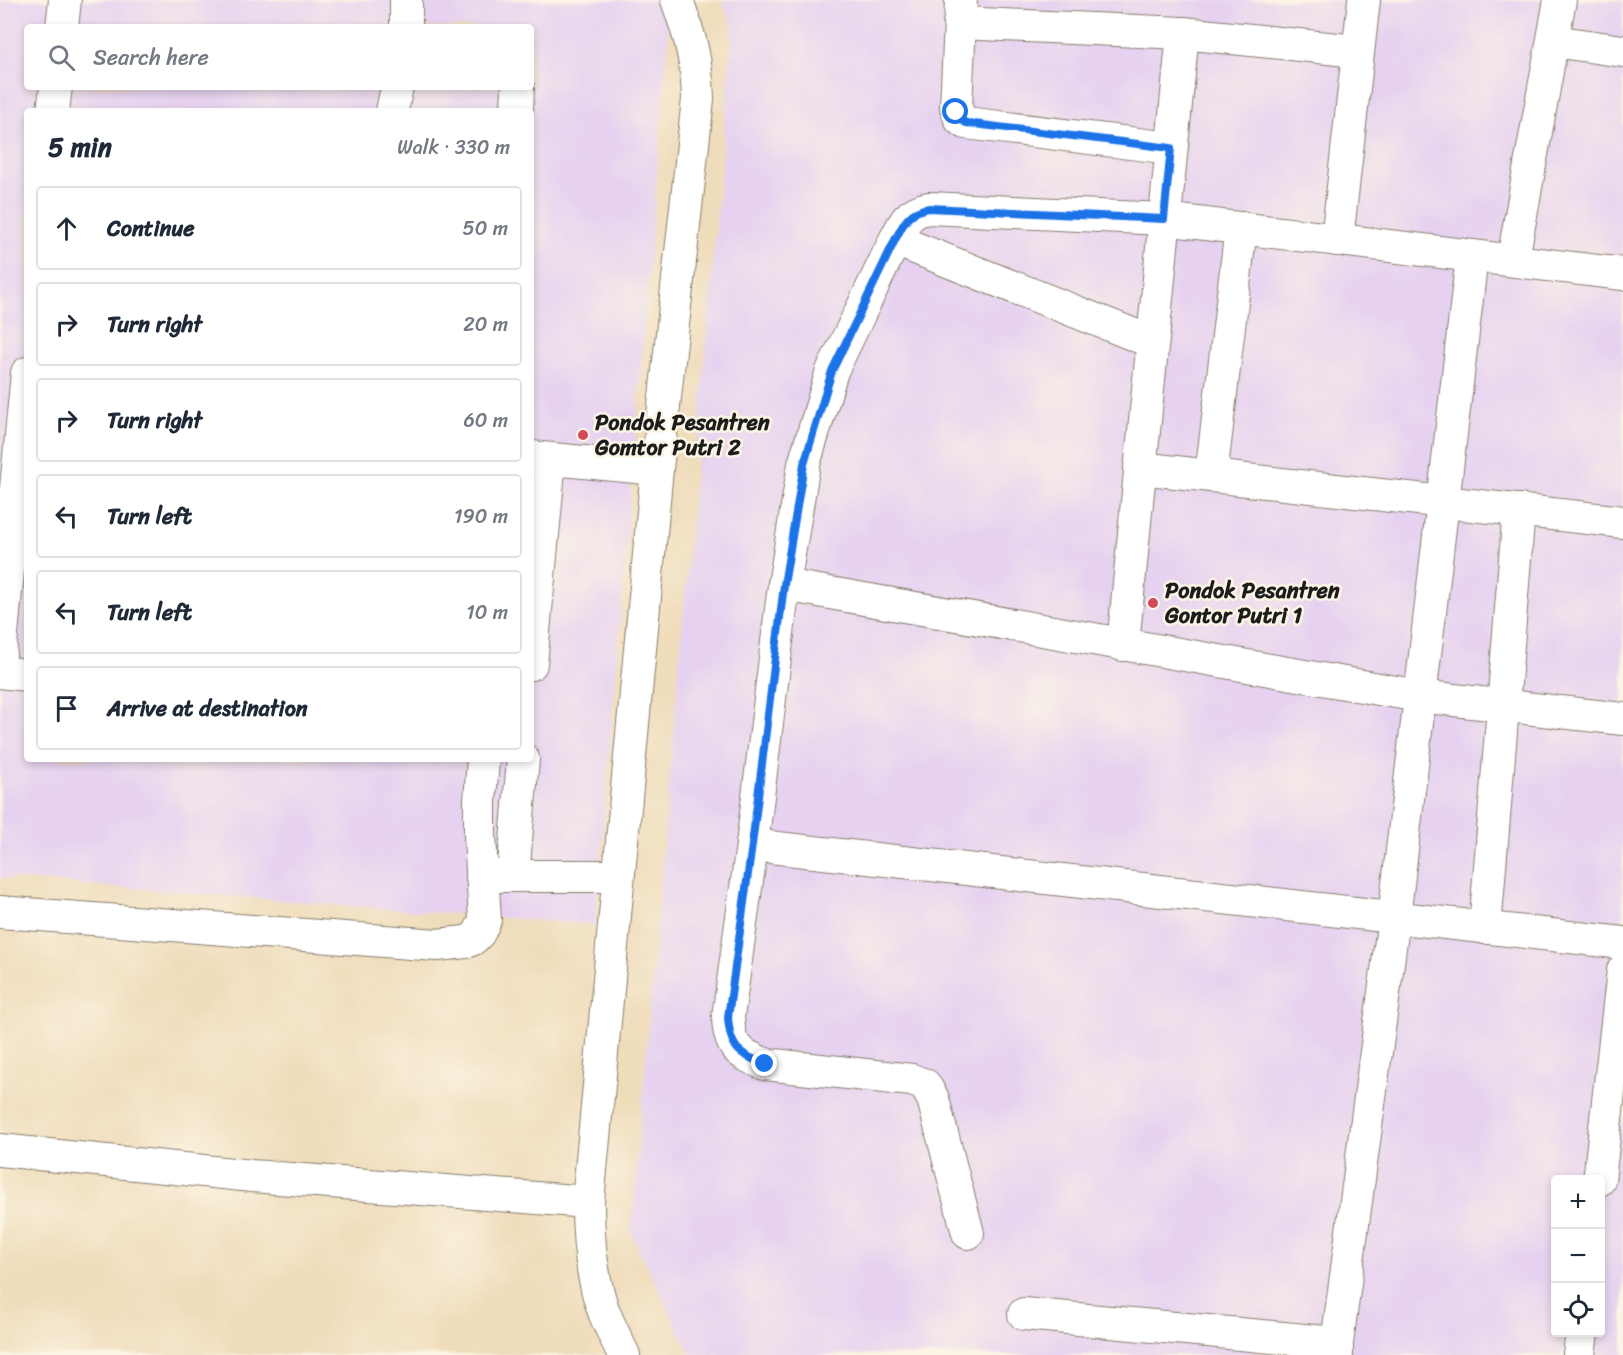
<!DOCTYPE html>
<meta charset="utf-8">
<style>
body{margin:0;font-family:Sriracha,sans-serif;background:#f6f6f7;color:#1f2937}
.controls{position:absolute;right:18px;bottom:18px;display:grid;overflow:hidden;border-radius:6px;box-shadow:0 3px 9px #0003}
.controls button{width:54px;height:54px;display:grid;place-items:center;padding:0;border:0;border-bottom:2px solid #e0e1e3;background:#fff;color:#1f2937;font:30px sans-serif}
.stop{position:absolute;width:18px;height:18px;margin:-14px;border:4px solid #1a73e8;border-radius:50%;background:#fff}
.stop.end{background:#1a73e8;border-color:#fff;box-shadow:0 2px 6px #0008}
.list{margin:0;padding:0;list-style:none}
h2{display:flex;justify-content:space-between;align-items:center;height:78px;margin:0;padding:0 24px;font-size:26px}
h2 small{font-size:20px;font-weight:400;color:#747a83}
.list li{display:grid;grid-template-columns:39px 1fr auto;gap:18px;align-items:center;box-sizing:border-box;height:84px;margin:0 12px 12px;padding:0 12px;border:2px solid #e0e1e3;border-radius:6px}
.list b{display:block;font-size:22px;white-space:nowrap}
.list em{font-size:20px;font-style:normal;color:#747a83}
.icon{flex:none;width:33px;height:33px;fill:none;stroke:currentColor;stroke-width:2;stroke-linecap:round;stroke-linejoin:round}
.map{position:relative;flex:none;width:1623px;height:1355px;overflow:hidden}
.search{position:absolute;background:#fff;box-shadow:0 3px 9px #0003;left:24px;top:24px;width:510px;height:66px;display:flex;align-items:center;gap:15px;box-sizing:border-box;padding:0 21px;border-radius:6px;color:#747a83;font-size:22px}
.panel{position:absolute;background:#fff;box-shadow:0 3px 9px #0003;left:24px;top:108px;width:510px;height:654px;border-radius:6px}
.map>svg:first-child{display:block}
</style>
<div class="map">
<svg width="1623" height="1355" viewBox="0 0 1623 1355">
<rect width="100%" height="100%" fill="#fcf5e5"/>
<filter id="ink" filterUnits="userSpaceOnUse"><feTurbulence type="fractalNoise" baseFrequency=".0167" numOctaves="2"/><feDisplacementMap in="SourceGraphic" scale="12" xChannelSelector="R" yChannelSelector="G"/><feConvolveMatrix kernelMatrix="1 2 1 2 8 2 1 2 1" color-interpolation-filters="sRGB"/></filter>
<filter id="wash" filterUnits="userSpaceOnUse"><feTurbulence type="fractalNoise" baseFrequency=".008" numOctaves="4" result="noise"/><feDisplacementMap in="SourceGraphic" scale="24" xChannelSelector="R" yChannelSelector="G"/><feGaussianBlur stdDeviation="1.35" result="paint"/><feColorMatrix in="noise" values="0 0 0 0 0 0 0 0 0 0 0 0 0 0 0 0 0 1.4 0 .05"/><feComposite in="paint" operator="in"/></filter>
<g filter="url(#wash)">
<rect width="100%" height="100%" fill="#efdcba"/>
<g fill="#e6d2f0" fill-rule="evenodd">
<path d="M0 0H655L669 26 595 925 0 878ZM27 27H531V87H27ZM27 111H531V759H27Z"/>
<path d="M721 0H1623V1355H691L631 1233 733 26ZM1556 1180H1600V1332H1556Z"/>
</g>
</g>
<g filter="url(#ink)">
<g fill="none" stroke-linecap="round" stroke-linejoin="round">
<defs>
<g id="minor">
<path d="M406 0V27"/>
<path d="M961 0 956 107 960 119 966 123 1171 148"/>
<path d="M959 23 1183 33 1357 51"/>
<path d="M62 27 65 0"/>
<path d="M1553 41 1623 51"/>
<path d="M53 111 56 87"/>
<path d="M392 111 397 87"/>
<path d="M517 111 518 87"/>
<path d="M895 240C904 222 909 211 929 208L1164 219 1623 274"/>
<path d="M1337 240 1364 0"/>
<path d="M1513 259 1560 0"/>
<path d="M531 457 657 469"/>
<path d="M1140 468 1623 522"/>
<path d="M1211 476 1241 228"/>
<path d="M784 585 1419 696 1623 719"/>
<path d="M1123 645 1183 33"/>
<path d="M0 655 27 373"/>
<path d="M531 664 550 459"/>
<path d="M0 672 27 675"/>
<path d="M752 845 1623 943"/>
<path d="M482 876H618"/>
<path d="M513 876 523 759"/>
<path d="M0 912 437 945 466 942 473 939 479 933 485 920 480 837V801L483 759"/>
<path d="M1485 928 1519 510"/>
<path d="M0 1150 252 1176 588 1202"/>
<path d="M1599 1180 1623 970"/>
<path d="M968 1233 933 1099 925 1085 912 1080 765 1064C738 1053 729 1048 728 1017L752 845 784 585 804 464 832 371 895 240 1152 342"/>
<path d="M1024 1314 1337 1343"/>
<path d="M624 1355C617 1341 610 1327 604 1312 591 1277 588 1240 588 1202L657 469 698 99C697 59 690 37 677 0"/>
<path d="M1337 1355V1343L1394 918 1472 256"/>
<path d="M1579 1355 1582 1332"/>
</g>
</defs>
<use href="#minor" stroke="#867c6b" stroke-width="34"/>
<use href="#minor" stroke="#fff" stroke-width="32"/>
</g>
</g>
<g fill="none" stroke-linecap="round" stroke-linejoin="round" filter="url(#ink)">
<path stroke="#1a73e8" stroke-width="8" d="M765 1064C738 1054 730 1048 728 1017L752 845 784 585 804 464 832 371 895 240C904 222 909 211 929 208L1164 219 1171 148 966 123 960 119 956 112"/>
</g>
<g fill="#d1495b" stroke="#fcf5e5" stroke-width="2">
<circle cx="583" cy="435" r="6"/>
<circle cx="1153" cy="603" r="6"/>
</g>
<g text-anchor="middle" stroke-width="5" stroke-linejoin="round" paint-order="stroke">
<g font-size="22" font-weight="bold" fill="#1c1c1c" stroke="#fcf5e5" text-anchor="start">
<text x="595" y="430">Pondok Pesantren<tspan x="595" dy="25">Gomtor Putri 2</tspan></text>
<text x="1165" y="598">Pondok Pesantren<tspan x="1165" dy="25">Gontor Putri 1</tspan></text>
</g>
</g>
</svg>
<div class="controls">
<button>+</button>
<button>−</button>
<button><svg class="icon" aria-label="locate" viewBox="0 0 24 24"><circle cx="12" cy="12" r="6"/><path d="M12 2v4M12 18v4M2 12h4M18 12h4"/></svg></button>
</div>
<div class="stop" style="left:956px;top:112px"></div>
<div class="stop end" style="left:765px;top:1064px"></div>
<div class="search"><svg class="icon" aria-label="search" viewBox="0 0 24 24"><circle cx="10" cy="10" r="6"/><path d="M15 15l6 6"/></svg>Search here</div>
<section class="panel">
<h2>5 min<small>Walk · 330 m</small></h2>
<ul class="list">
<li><svg class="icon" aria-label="ahead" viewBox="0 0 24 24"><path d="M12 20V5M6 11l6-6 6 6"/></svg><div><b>Continue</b></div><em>50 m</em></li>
<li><svg class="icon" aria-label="right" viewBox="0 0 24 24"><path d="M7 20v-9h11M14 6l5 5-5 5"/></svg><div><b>Turn right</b></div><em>20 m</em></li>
<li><svg class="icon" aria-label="right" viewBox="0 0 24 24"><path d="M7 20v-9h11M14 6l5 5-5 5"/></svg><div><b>Turn right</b></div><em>60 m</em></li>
<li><svg class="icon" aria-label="left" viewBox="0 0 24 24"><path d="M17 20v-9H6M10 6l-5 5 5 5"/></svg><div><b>Turn left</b></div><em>190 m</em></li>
<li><svg class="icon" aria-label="left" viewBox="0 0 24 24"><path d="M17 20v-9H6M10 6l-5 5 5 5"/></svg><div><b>Turn left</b></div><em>10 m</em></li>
<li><svg class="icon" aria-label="arrive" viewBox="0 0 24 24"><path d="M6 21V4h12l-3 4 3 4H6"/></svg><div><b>Arrive at destination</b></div></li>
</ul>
</section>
</div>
